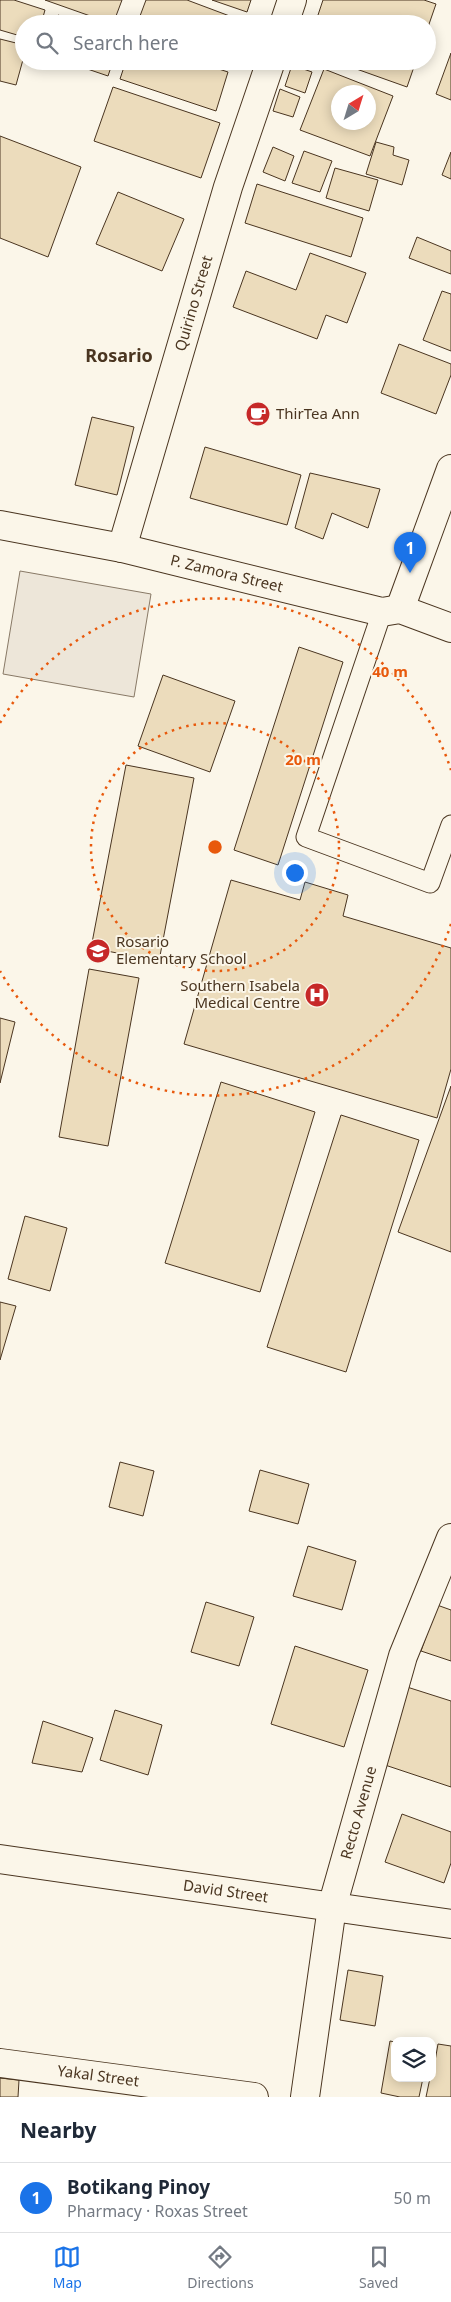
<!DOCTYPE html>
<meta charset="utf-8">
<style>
body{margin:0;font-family:"Noto Sans",sans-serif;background:#f2f2f3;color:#1f2937}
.controls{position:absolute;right:15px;bottom:15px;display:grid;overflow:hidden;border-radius:10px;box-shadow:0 2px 12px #0003}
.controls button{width:45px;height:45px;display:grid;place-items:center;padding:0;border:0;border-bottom:1px solid #e0e1e3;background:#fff;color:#1f2937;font:25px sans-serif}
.compass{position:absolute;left:331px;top:85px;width:45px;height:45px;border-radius:50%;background:#fff;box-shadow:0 2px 12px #0003;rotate:38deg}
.you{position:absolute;left:294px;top:872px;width:18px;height:18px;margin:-12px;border:4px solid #fff;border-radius:50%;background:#1a73e8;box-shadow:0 0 0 8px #1a73e833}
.badge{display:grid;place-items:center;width:32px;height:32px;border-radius:50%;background:#1a73e8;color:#fff;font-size:16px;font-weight:700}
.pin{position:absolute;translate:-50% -41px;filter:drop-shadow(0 1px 2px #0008)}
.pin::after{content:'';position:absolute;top:26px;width:18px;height:15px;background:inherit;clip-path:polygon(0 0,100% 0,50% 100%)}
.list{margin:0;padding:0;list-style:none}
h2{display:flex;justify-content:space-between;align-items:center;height:65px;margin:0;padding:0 20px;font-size:21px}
h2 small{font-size:16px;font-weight:400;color:#747a83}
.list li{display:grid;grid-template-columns:32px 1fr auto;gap:15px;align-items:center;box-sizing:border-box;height:70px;padding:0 20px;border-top:1px solid #e0e1e3}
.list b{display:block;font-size:19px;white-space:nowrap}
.list p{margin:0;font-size:16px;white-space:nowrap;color:#747a83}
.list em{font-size:16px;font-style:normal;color:#747a83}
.icon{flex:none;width:28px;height:28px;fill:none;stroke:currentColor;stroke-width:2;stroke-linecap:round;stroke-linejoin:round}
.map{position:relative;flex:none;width:451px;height:2097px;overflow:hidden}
.search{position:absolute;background:#fff;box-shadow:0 2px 12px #0003;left:15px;right:15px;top:15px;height:55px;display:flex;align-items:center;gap:12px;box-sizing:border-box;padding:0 18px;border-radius:28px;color:#747a83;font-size:19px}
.sheet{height:135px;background:#fff}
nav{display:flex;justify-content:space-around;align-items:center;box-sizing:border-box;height:70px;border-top:1px solid #e0e1e3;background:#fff;font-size:14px;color:#747a83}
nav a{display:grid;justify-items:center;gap:2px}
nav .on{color:#1a73e8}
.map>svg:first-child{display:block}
</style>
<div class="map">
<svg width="451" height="2097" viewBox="0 0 451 2097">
<rect width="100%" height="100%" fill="#fbf6e9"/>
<path fill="#ede6d9" stroke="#887966" d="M20 571 151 594 134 697 3 674Z"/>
<g fill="#ecdcbc" stroke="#4a3520" fill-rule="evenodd">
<path d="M0 0H14L45 10 41 24H24V37L0 30Z"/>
<path d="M45 0H122L113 24Z"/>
<path d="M146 0H187L251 24H137Z"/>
<path d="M212 0H251L247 12Z"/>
<path d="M323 0H424L436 4 427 30V24H315Z"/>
<path d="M58 15 86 24H55Z"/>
<path d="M0 39 24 45V56L16 85 0 81Z"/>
<path d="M451 53V100L436 94Z"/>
<path d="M64 61H113L108 76Z"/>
<path d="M126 61H194L228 72 216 111 120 79Z"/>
<path d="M225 61H248L246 69Z"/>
<path d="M334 61H416L407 87Z"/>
<path d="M292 65 312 72 305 93 285 86Z"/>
<path d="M324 69 393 96 370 156 300 130ZM338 92H368V122H338Z"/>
<path d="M113 87 220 123 201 178 94 141Z"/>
<path d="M280 89 300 97 293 117 273 111Z"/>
<path d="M0 136 81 167 48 257 0 238Z"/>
<path d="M376 142 394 147 393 155 409 160 402 185 366 174Z"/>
<path d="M273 147 294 156 285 181 263 172Z"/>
<path d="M304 151 332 161 320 192 292 183Z"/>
<path d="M451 152V179L442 175Z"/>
<path d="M335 168 378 180 369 211 326 198Z"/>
<path d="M257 184 363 218 351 257 245 223Z"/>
<path d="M118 192 184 219 162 271 96 244Z"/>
<path d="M417 237 451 251V274L409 258Z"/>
<path d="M310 253 366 273 347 323 326 315 317 339 233 307 246 271 296 290Z"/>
<path d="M442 291 451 294V351L423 340Z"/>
<path d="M399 344 451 364V375L436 414 381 393Z"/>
<path d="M92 417 134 427 117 495 75 485Z"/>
<path d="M205 447 301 475 287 525 190 498Z"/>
<path d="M310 473 380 489 368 528 332 513 323 539 295 528Z"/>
<path d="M299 647 343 662 278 865 234 850Z"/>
<path d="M163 675 235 701 210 772 138 746Z"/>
<path d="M126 765 194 778 159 961 91 948Z"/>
<path d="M231 880 300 900 305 882 348 895 343 916 451 948V1069L437 1118 184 1044Z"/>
<path d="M89 969 139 978 108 1146 59 1137Z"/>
<path d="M0 1018 15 1022 0 1083Z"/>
<path d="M221 1082 315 1112 260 1292 165 1263Z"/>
<path d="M451 1086V1252L398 1232Z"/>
<path d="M341 1115 419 1140 346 1372 267 1347Z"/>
<path d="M25 1216 67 1228 50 1291 8 1279Z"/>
<path d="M0 1302 16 1306 0 1360Z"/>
<path d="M120 1462 154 1471 143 1516 109 1507Z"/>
<path d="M260 1470 309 1484 298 1524 249 1511Z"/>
<path d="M308 1546 356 1561 342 1610 293 1596Z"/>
<path d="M206 1602 254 1617 239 1666 191 1652Z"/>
<path d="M437 1605 451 1610V1661L421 1651Z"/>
<path d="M295 1646 368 1670 344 1747 271 1724Z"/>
<path d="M407 1687 451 1701V1787L382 1764Z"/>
<path d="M115 1710 162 1725 148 1775 100 1760Z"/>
<path d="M43 1721 93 1738 82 1772 32 1763Z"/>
<path d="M402 1814 451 1832V1863L444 1883 385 1862Z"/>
<path d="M348 1970 383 1976 375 2026 340 2020Z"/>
<path d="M390 2041 395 2042V2078H423L419 2097H400L381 2093Z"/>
<path d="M438 2044 451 2046V2097H426L430 2078H432Z"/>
<path d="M0 2078 19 2080 18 2097H0Z"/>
</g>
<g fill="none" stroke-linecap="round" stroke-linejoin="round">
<defs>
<path id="lane" d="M382 612 306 837 430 883 451 825"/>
<g id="street">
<path d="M284 24 292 0"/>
<path id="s1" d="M122 548 228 187 271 61"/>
<path d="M400 609 451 469"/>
<path id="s2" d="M0 2063 254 2097"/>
<path d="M305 2097 332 1907"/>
</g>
<g id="secondary">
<path id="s3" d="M0 525 122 548 382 612 400 609 451 628"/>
<path id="s4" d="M0 1859 451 1924"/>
<path id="s5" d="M332 1907 403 1656 451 1538"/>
</g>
</defs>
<use href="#lane" stroke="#4a3520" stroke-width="21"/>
<use href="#street" stroke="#4a3520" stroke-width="30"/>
<use href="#secondary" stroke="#4a3520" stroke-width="30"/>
<use href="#lane" stroke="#fbf6e9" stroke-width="19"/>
<use href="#street" stroke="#fbf6e9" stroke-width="28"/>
<use href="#secondary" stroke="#fbf6e9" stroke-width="28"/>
</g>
<g fill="none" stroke="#e8590c" stroke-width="2.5" stroke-dasharray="2.5 5">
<circle cx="215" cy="847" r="124"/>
<path d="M451 924A248 248 0 0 1 0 971M0 723A248 248 0 0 1 451 770"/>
</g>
<defs>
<symbol id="cafe-disc" viewBox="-11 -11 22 22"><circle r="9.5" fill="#c62828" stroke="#fbf6e9"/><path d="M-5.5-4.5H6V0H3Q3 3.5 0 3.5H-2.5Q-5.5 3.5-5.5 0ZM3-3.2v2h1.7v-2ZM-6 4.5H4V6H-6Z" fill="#fff"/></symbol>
<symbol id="school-disc" viewBox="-11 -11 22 22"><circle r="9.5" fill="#c62828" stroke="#fbf6e9"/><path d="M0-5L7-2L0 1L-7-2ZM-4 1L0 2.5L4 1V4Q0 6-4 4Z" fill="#fff"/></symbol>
<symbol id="hospital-disc" viewBox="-11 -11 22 22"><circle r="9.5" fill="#c62828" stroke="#fbf6e9"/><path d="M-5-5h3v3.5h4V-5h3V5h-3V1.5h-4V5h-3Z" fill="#fff"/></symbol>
</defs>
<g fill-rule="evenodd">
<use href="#cafe-disc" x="244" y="400" width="28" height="28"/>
<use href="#school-disc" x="84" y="937" width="28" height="28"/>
<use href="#hospital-disc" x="303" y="981" width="28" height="28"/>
</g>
<g text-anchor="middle" stroke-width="4" stroke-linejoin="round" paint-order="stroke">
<g font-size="15" fill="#4a3520" stroke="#fbf6e9">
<text dy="5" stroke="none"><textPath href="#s1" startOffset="255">Quirino Street</textPath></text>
<text dy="5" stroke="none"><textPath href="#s3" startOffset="232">P. Zamora Street</textPath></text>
<text dy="5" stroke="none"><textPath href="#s5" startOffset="98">Recto Avenue</textPath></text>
<text dy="5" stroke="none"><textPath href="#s4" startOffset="228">David Street</textPath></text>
<text dy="5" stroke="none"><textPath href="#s2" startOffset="99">Yakal Street</textPath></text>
</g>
<g font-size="15" fill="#4a3520" stroke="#fbf6e9" text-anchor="start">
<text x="276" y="419">ThirTea Ann</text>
<text x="116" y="947">Rosario<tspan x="116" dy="17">Elementary School</tspan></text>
<text x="300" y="991" text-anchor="end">Southern Isabela<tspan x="300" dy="17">Medical Centre</tspan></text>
</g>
<g font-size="18" font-weight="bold" fill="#4a3520" stroke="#fbf6e9">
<text x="119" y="362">Rosario</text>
</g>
</g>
<circle cx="215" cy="847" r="8" fill="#e8590c" stroke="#fbf6e9" stroke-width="2.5"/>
<g font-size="15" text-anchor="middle" font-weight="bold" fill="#e8590c" stroke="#fbf6e9" stroke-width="4" stroke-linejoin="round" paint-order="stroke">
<text x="390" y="677">40 m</text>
<text x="303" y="765">20 m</text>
</g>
</svg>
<div class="controls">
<button><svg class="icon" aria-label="layers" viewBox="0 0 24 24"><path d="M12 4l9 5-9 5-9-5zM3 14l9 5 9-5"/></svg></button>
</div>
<svg class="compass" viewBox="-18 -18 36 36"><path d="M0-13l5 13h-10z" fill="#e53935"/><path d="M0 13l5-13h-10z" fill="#747a83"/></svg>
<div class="you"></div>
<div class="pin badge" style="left:410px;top:573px">1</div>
<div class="search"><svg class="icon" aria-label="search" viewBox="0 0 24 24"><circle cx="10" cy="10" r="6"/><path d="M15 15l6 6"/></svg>Search here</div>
</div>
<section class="sheet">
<h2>Nearby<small></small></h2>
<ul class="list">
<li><span class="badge">1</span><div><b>Botikang Pinoy</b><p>Pharmacy · Roxas Street</p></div><em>50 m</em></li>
</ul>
</section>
<nav>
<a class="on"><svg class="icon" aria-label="map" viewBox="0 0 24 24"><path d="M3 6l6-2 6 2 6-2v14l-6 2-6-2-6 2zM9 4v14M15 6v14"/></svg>Map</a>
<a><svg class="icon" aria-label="directions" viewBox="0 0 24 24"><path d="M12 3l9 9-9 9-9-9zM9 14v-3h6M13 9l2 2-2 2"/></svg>Directions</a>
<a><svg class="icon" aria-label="saved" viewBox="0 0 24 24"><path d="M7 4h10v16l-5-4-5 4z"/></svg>Saved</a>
</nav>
